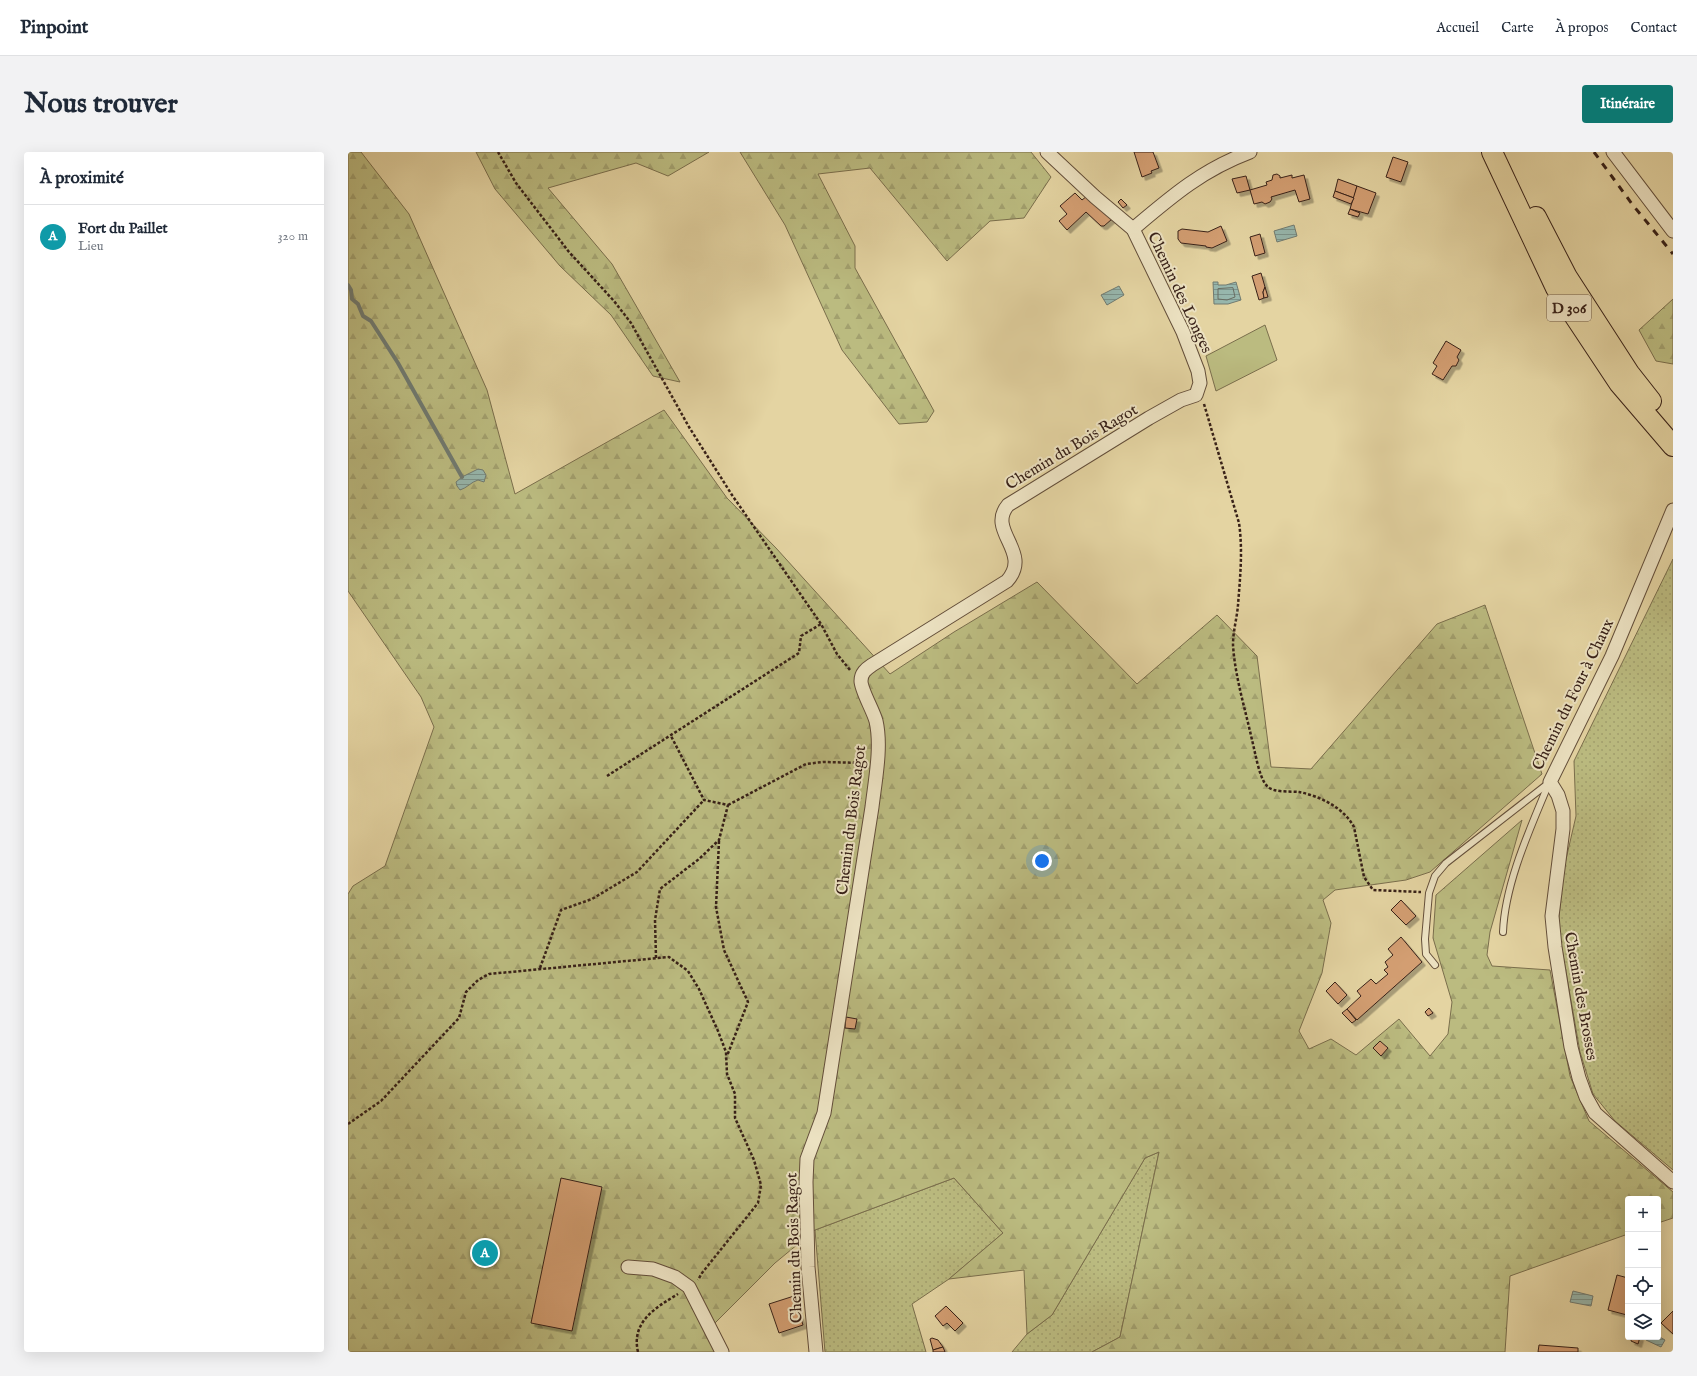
<!DOCTYPE html>
<html lang="fr">
<meta charset="utf-8">
<style>
body{margin:0;font-family:"IM FELL English",serif;background:#f2f2f3;color:#1f2937}
.controls{position:absolute;right:12px;bottom:12px;display:grid;overflow:hidden;border-radius:4px;box-shadow:0 4px 16px #0002}
.controls button{width:36px;height:36px;display:grid;place-items:center;padding:0;border:0;border-bottom:1px solid #e0e1e3;background:#fff;color:#1f2937;font:20px sans-serif}
.you{position:absolute;left:694px;top:709px;width:14px;height:14px;margin:-10px;border:3px solid #fff;border-radius:50%;background:#1a73e8;box-shadow:0 0 0 6px #1a73e833}
.badge{display:grid;place-items:center;width:26px;height:26px;border-radius:50%;background:#0f766e;color:#fff;font-size:13px;font-weight:700}
.pin{position:absolute;translate:-50% -50%;border:2px solid #fff;box-shadow:0 1px 4px #0006}
.list{margin:0;padding:0;list-style:none}
h2{display:flex;justify-content:space-between;align-items:center;height:52px;margin:0;padding:0 16px;font-size:17px}
h2 small{font-size:13px;font-weight:400;color:#747a83}
.list li{display:grid;grid-template-columns:26px 1fr auto;gap:12px;align-items:center;box-sizing:border-box;height:64px;padding:0 16px;border-top:1px solid #e0e1e3}
.list b{display:block;font-size:15px;white-space:nowrap}
.list p{margin:0;font-size:13px;white-space:nowrap;color:#747a83}
.list em{font-size:13px;font-style:normal;color:#747a83}
.icon{flex:none;width:22px;height:22px;fill:none;stroke:currentColor;stroke-width:2;stroke-linecap:round;stroke-linejoin:round}
.map{position:relative;flex:none;width:1325px;height:1200px;overflow:hidden;border-radius:4px}
header{display:flex;align-items:center;gap:24px;box-sizing:border-box;height:56px;padding:0 20px;background:#fff;border-bottom:1px solid #e0e1e3}
header strong{font-size:19px}
nav{display:flex;gap:22px;margin-inline-start:auto;font-size:14px}
.intro{display:flex;align-items:center;justify-content:space-between;box-sizing:border-box;height:96px;padding:0 24px}
h1{margin:0;font-size:28px}
.button{padding:10px 18px;border-radius:4px;background:#0f766e;color:#fff;font-size:14px;font-weight:700}
main{display:flex;gap:24px;padding:0 24px}
aside{flex:1;background:#fff;border-radius:4px;box-shadow:0 4px 16px #0002}
.map>svg:first-child{display:block}
</style>
<header>
<strong>Pinpoint</strong>
<nav><a>Accueil</a><a>Carte</a><a>À propos</a><a>Contact</a></nav>
</header>
<div class="intro"><h1>Nous trouver</h1><a class="button">Itinéraire</a></div>
<main>
<aside>
<h2>À proximité<small></small></h2>
<ul class="list">
<li><span class="badge" style="background:#0f9aa8">A</span><div><b>Fort du Paillet</b><p>Lieu</p></div><em>320 m</em></li>
</ul>
</aside>
<div class="map">
<svg width="1325" height="1200" viewBox="0 0 1325 1200">
<defs>
<pattern id="grass-dots" width="8" height="8" patternUnits="userSpaceOnUse"><rect width="8" height="8" fill="#bbbb80"/><path d="M2 2h.1M6 6h.1" fill="none" stroke="#a2a06e" stroke-width="1.8" stroke-linecap="round"/></pattern>
<pattern id="forest-firs" width="22" height="20" patternUnits="userSpaceOnUse"><rect width="22" height="20" fill="#bbbb80"/><path d="M5 1l3.5 6h-7zM16 11l3.5 6h-7z" fill="#a2a06e"/></pattern>
<pattern id="water-rules" width="6" height="5" patternUnits="userSpaceOnUse"><rect width="6" height="5" fill="#97b7ad"/><path d="M0 2.5h6" fill="none" stroke="#7c948c"/></pattern>
<filter id="shadow"><feDropShadow dx="3.5" dy="3.5" stdDeviation="0" flood-color="#0004"/></filter>
</defs>
<rect width="100%" height="100%" fill="#e4d4a2"/>
<filter id="stains"><feTurbulence type="fractalNoise" baseFrequency=".005" numOctaves="4"/><feColorMatrix values="0 0 0 0 .2 0 0 0 0 .09 0 0 0 0 .02 0 0 0 .5 -.17"/></filter>
<radialGradient id="worn" r=".72"><stop offset=".6" stop-color="#630" stop-opacity="0"/><stop offset="1" stop-color="#630" stop-opacity=".3"/></radialGradient>
<g fill="url(#grass-dots)" stroke="#7a6e4c">
<path d="M1325 407V1018L1267 969 1245 942 1232 900 1210 774 1216 716 1228 664 1226 609Z"/>
<path d="M811 1000 772 1185 744 1200H664L679 1182 704 1163 797 1006Z"/>
<path d="M606 1026 655 1081 601 1127 564 1152 578 1200H477L467 1078Z"/>
</g>
<g fill="url(#forest-firs)" stroke="#7a6e4c">
<path d="M0 0H13L61 62 139 238 167 342 316 258 379 346 428 396 542 522 606 480 689 430 789 532 869 463 909 504 923 615 963 617 1089 472 1137 453 1194 622 1082 720 1058 728 987 738 975 748 983 771 974 821 951 879 961 897 983 887 1008 903 1051 867 1082 904 1100 882 1104 850 1085 786 1088 743 1174 668 1142 780 1139 803 1144 814 1202 818 1222 924 1241 969 1325 1040V1066L1310 1071V1047H1280V1082L1162 1124 1157 1200H744L772 1185 811 1000 797 1006 704 1163 679 1182 676 1118 601 1127 655 1081 606 1026 467 1078 427 1111 357 1181 367 1200H0V742L5 734 37 714 86 575 73 545 0 439Z"/>
<path d="M128 0H361L320 24 288 11 200 36 264 112 332 230 305 224 263 163 212 114 147 37Z"/>
<path d="M392 0H683L703 25 676 66 642 69 599 109 522 16 470 22 507 94V116L586 259 579 270 551 272 494 198 437 73Z"/>
<path d="M1325 147V212L1308 209 1291 178Z"/>
</g>
<path fill="#bbbb80" stroke="#7a6e4c" d="M917 173 929 208 868 239 858 204Z"/>
<g fill="url(#water-rules)" stroke="#717b71">
<path d="M946 73 949 84 929 90 926 79Z"/>
<path d="M865 130H870V133H878L888 130 893 148 880 152H866Z"/>
<path d="M771 134 776 143 759 153 753 143Z"/>
<path d="M130 317 135 318 138 323 136 330 130 328C123 330 119 336 112 338L109 334 108 330 114 325Z"/>
<path d="M1225 1139 1245 1144 1243 1154 1222 1150Z"/>
<path d="M1310 1184 1317 1188 1313 1195 1298 1188 1300 1185Z"/>
</g>
<g fill="none" stroke-linecap="round" stroke-linejoin="round">
<path stroke="#686c62" stroke-width="1" d="M885 136 887 145 879 148 870 147V137Z"/>
<path stroke="#717b71" stroke-width="4" d="M0 133 3 138 4 147 10 152 15 164 23 169 50 211 114 325"/>
</g>
<g fill="#d39e72" stroke="#382118" filter="url(#shadow)">
<path d="M786 0H805L811 16 803 19 804 21 794 25Z"/>
<path d="M1045 5 1060 10 1053 30 1038 25Z"/>
<path d="M929 22 932 24V26L944 23V26L956 23 962 47 951 50 947 38 923 45 924 47 922 50 917 52 914 50 906 52 902 38 919 33 918 30 924 28 925 23Z"/>
<path d="M898 24 902 38 889 41 884 27Z"/>
<path d="M990 27 1009 34 1006 46 987 39Z"/>
<path d="M1009 34 1028 41 1020 62 1002 57Z"/>
<path d="M987 39 1006 46 1003 52 985 45Z"/>
<path d="M727 41 734 48 739 44 764 67 756 74H753L738 60 719 78 711 69 719 62 712 54Z"/>
<path d="M773 47 779 53 775 56 770 50Z"/>
<path d="M1002 57 1012 61 1010 65 1000 62Z"/>
<path d="M873 74 879 89 864 96 858 95V94L833 91 830 87V79L834 77 860 80Z"/>
<path d="M912 82 917 101 907 104 902 85Z"/>
<path d="M913 121 917 135 915 140 916 146 911 148 904 124Z"/>
<path d="M917 135 920 145 916 146 915 140Z"/>
<path d="M1098 189 1113 198 1109 205 1111 208 1108 214H1104L1095 228 1084 222 1089 214 1085 211Z"/>
<path d="M1053 748 1068 764 1058 773 1043 758Z"/>
<path d="M1053 785 1074 810 1009 868 999 857 1013 844 1009 839 1023 827 1028 832 1040 822 1036 818 1040 815 1037 810 1045 803 1040 797Z"/>
<path d="M987 830 999 843 990 852 978 839Z"/>
<path d="M1081 856 1085 861 1080 864 1077 860Z"/>
<path d="M999 857 1008 868 1004 871 994 861Z"/>
<path d="M498 865 509 867 507 877 497 876Z"/>
<path d="M1032 889 1040 896 1033 904 1025 896Z"/>
<path d="M213 1026 254 1035 224 1179 183 1171Z"/>
<path d="M1269 1123 1280 1126 1279 1163 1260 1158Z"/>
<path d="M446 1144 455 1173 431 1181 421 1152Z"/>
<path d="M598 1154 615 1171 607 1179 599 1171 595 1174 587 1164Z"/>
<path d="M1325 1159V1182L1313 1171Z"/>
<path d="M1284 1185H1292L1290 1192 1283 1189Z"/>
<path d="M584 1186 590 1188 595 1195 585 1198 582 1187Z"/>
<path d="M1191 1193 1230 1196V1200H1190Z"/>
<path d="M595 1195 597 1200H585V1198Z"/>
</g>
<g fill="none" stroke-linecap="round" stroke-linejoin="round">
<defs>
<g id="lane">
<path d="M1155 780C1157 731 1182 677 1201 631"/>
<path d="M1087 813 1078 802 1077 787 1081 741 1087 724 1098 711 1202 630"/>
</g>
<g id="street">
<path d="M1265 0 1325 79"/>
<path d="M785 77C824 44 854 18 902 0"/>
<path d="M1325 358 1264 504 1202 630 1210 643 1215 659V677L1204 764 1207 795 1223 895 1231 926 1238 945 1247 961 1325 1030"/>
<path d="M280 1115 305 1117 327 1125 341 1135 374 1200"/>
<path d="M468 1200 460 1115 458 1030 459 1007 476 961 524 655C527 629 534 595 528 569 525 558 513 538 513 529 513 521 518 517 524 513L659 429C685 400 638 379 660 353L801 266 833 248 848 243 852 231 850 219 835 180 785 77 747 45 699 0"/>
</g>
<g id="primary">
<path d="M1144 0 1208 136 1271 231 1325 294"/>
<path d="M1188 65 1219 125 1281 221 1303 249"/>
</g>
</defs>
<use href="#lane" stroke="#634e3a" stroke-width="8"/>
<use href="#street" stroke="#634e3a" stroke-width="15"/>
<use href="#primary" stroke="#382118" stroke-width="22"/>
<g stroke="#382118" stroke-width="2.5" stroke-dasharray="3 2" stroke-linecap="butt">
<path d="M150 0 168 31 221 100 266 149 283 171 341 275 384 343 473 472 489 502 502 518"/>
<path d="M856 252 891 371C895 398 892 427 890 453 889 466 885 479 885 493 887 525 897 556 904 588 907 599 911 626 919 634 925 641 942 639 951 640 972 644 996 656 1006 675L1016 725 1025 738 1073 740"/>
<path d="M259 624 451 501 453 484 473 472"/>
<path d="M380 653 458 612 475 610 517 611"/>
<path d="M371 689 368 755 376 798 400 850 379 904"/>
<path d="M308 806 307 768 312 737 351 707 371 688 380 653 356 648 323 584"/>
<path d="M192 816 213 758 244 747 289 720 356 648"/>
<path d="M0 972 33 949 111 866 118 840 130 828 141 822 321 805 340 819 351 837 370 879 378 900 379 922 387 942V966L406 1008 413 1033 410 1051 354 1121 350 1128"/>
<path d="M290 1200C283 1170 307 1156 330 1142"/>
</g>
<use href="#lane" stroke="#ede3c3" stroke-width="6"/>
<use href="#street" stroke="#ede3c3" stroke-width="13"/>
<use href="#primary" stroke="#e4d4a2" stroke-width="20"/>
<path stroke="#382118" stroke-width="3" stroke-dasharray="7 7" stroke-linecap="butt" d="M1246 0 1284 52 1325 102"/>
</g>
<g text-anchor="middle" stroke-width="4" stroke-linejoin="round" paint-order="stroke">
<rect fill="#ede3c3" stroke="#6e5b4b" stroke-width="1" x="1199" y="143" width="44" height="26" rx="3"/>
<g font-size="15" font-weight="bold" fill="#382118">
<text x="1221" y="161">D 306</text>
</g>
<g font-size="16" fill="#382118" stroke="#ede3c3">
<text transform="translate(833 140) rotate(65)" y="6">Chemin des Longes</text>
<text transform="translate(723 294) rotate(-31)" y="6">Chemin du Bois Ragot</text>
<text transform="translate(1224 542) rotate(-64)" y="6">Chemin du Four à Chaux</text>
<text transform="translate(502 668) rotate(-83)" y="6">Chemin du Bois Ragot</text>
<text transform="translate(1234 844) rotate(80)" y="6">Chemin des Brosses</text>
<text transform="translate(445 1096) rotate(-92)" y="6">Chemin du Bois Ragot</text>
</g>
</g>
<rect width="100%" height="100%" filter="url(#stains)"/>
<rect width="100%" height="100%" fill="url(#worn)"/>
</svg>
<div class="controls">
<button>+</button>
<button>−</button>
<button><svg class="icon" aria-label="locate" viewBox="0 0 24 24"><circle cx="12" cy="12" r="6"/><path d="M12 2v4M12 18v4M2 12h4M18 12h4"/></svg></button>
<button><svg class="icon" aria-label="layers" viewBox="0 0 24 24"><path d="M12 4l9 5-9 5-9-5zM3 14l9 5 9-5"/></svg></button>
</div>
<div class="you"></div>
<div class="pin badge" style="left:137px;top:1101px;background:#0f9aa8">A</div>
</div>
</main>
